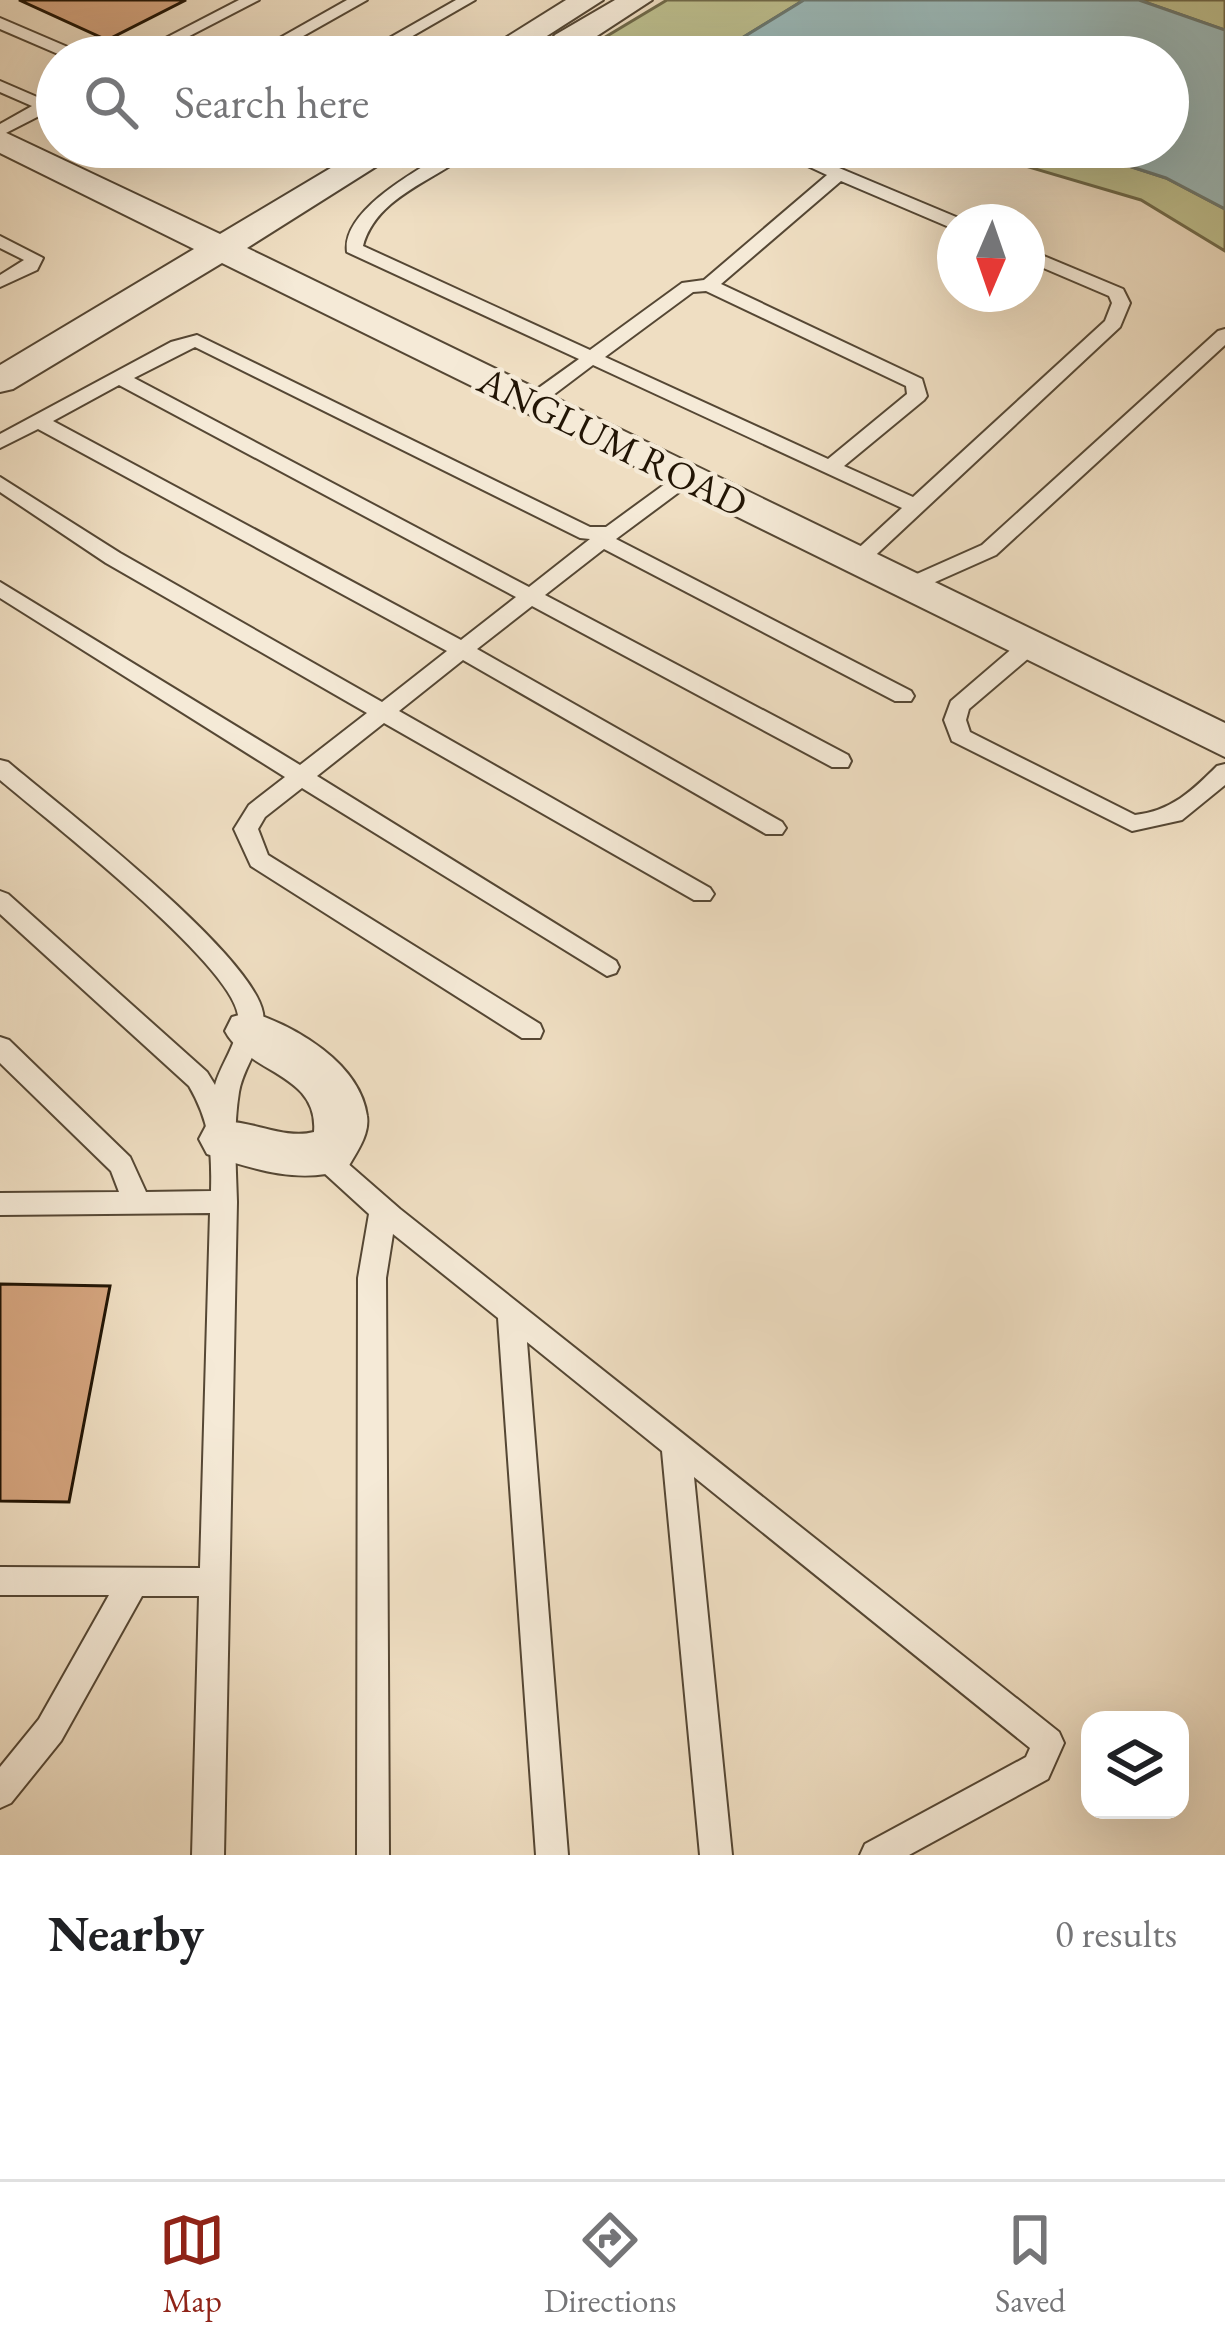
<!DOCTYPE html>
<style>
body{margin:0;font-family:"EB Garamond",serif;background:#f6f6f6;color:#202124}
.controls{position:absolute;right:36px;bottom:36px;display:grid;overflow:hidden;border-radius:24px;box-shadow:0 12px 48px #0002}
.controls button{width:108px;height:108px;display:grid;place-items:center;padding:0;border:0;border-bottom:3px solid #e0e0e0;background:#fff;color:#202124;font:60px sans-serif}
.compass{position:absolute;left:937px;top:204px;width:108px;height:108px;border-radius:50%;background:#fff;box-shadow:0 12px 48px #0002;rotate:182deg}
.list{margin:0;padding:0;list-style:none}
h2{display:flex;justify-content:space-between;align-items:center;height:156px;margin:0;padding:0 48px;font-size:51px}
h2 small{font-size:39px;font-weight:400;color:#757577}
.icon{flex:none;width:66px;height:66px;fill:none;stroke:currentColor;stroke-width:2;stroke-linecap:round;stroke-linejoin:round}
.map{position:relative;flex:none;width:1225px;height:1855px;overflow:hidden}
.search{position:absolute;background:#fff;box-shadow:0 12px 48px #0002;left:36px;right:36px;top:36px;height:132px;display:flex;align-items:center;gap:30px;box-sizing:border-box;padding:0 42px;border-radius:66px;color:#757577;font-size:45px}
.sheet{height:324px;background:#fff}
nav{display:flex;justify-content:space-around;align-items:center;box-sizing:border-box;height:168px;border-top:3px solid #e0e0e0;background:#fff;font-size:33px;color:#757577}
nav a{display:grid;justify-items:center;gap:6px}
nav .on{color:#8f2418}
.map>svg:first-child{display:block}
</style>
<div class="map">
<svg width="1225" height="1855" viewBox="0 0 1225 1855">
<rect width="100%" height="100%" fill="#efdec2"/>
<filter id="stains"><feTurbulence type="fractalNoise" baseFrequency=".00167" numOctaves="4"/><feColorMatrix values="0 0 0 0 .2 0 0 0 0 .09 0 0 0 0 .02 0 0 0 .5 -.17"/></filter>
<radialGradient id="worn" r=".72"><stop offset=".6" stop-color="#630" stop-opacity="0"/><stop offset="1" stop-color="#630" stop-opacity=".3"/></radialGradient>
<g fill="#bec08f" stroke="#706a4a" stroke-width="3">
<path d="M667 0H804L711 57H572Z"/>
<path d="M1139 0H1225V30Z"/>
<path d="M961 147H1070L1166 178 1225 209V251L1141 200Z"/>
</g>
<path fill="#9cbbbb" stroke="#6b7972" stroke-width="3" d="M804 0H1139L1225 30V209L1166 178 1070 147H1168V57H711Z"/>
<g fill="#d5a57f" stroke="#221505" stroke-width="3">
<path d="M19 0H186L107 40Z"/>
<path d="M0 1284 110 1286 69 1502 0 1501Z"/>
</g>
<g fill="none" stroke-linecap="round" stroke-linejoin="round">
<defs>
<g id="service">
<path d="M239 0H259L149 57H129Z"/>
<path d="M347 0H367L266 57H246Z"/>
<path d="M456 0H475L376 57H356Z"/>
<path d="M0 18 84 54 86 57H65L0 29Z"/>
<path d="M0 81 44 100 57 94V115L45 113 0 136V124L32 106 0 92Z"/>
<path d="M126 147H148L165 154 185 147H209L164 165Z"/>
<path d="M456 147H476C441 179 377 194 363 246L590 350 682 283 704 280 827 175 767 147H789L961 219 963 222H955V228L949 227 841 181 721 284 922 379 927 396 924 400 844 466 913 497 1105 321 1112 303 1109 296 1027 261V249L1123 289 1130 303 1120 327 864 566H850L847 561 850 556 902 508 593 365 540 405H526V397L579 359 347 252C341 209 423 167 456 147ZM706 291 906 386 907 394 828 459 605 357 693 292Z"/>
<path d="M0 236 43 258 37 270 0 287V275L24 260 0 248Z"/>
<path d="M1225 329V345L996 555 915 591H901L898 586 901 581 982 545 1218 331Z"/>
<path d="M197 335 590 527H606L680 473H694V481L616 539 911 691 914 696 911 701H895L604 549 545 595 848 755 851 761 848 767H832L532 606 477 649 782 822 786 828 782 834H766L463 660 399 711 710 888 714 894 710 900H694L384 723 317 776 616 961 619 967 616 973 607 976 302 788 265 817 258 829 268 855 540 1024 543 1031 540 1038H522L251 866 234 829 249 805 285 777 0 598V582L300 765 367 713 106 563 0 492V477L120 553 382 702 447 651 38 429 0 448V434L171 342ZM195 347 580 538 590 539 529 587 134 378ZM119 385 516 597 461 640 53 421Z"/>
<path d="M1029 639 1037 641 1040 646 1037 651 969 709 966 720 970 732 1135 815C1171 811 1192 791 1217 766L1225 764V785L1182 820 1132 831 952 741 944 720 951 701 1021 641Z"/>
<path d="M0 760 8 762C61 807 252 953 263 1013 267 1040 243 1066 239 1092 233 1128 236 1166 237 1202L224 1855H192L199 1596H142L61 1741 11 1803 0 1808V1767L39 1719 109 1595H0V1567L200 1568 210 1213 0 1215V1193L119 1192 111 1171 0 1063V1037L9 1040 130 1157 146 1192 211 1191C212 1150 210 1122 189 1086L0 914V891L8 894 207 1072 215 1085C221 1063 241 1039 238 1015 231 963 46 819 0 780Z"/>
<path d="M321 1144 330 1148 400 1209 1059 1732 1064 1743 1048 1779 909 1855H860L865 1844 1026 1757 1030 1748 694 1477 732 1855H700L662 1451 527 1342 568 1855H536L498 1318 393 1234 386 1278 389 1855H357L358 1278 369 1214 312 1162 308 1155 312 1148Z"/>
</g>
<g id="minor">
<path d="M566 0H603L514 57H475Z"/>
<path d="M615 0H652L577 49H555L550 42 555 35Z"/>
<path d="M0 130 220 234 366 147H407L247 248 1225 723V757L222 263 13 389 0 392V365L194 249 0 153Z"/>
<path d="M250 1012C295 1026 360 1063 367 1116 370 1135 356 1153 347 1169 299 1185 253 1169 207 1154L199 1139 207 1124C242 1113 279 1141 314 1132 319 1073 247 1073 225 1031L232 1017Z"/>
</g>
</defs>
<use href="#service" stroke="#554734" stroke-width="4"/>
<use href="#minor" stroke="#554734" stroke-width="4"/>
<use href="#service" fill="#f5ead7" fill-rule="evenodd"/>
<use href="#minor" fill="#f5ead7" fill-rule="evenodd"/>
</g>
<g text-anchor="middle" stroke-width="9" stroke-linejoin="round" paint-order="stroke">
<g font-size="39" fill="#221505" stroke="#f5ead7">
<text transform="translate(613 441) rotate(26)" y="14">ANGLUM ROAD</text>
</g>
</g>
<rect width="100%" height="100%" filter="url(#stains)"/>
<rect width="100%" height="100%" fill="url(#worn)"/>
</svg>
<div class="controls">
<button><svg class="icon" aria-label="layers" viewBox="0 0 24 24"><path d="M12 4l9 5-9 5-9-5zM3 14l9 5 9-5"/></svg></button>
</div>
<svg class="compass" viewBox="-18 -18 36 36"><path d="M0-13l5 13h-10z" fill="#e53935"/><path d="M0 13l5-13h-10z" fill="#757577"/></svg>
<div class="search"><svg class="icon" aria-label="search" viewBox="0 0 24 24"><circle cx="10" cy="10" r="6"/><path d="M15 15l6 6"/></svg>Search here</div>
</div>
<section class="sheet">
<h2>Nearby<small>0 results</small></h2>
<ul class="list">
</ul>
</section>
<nav>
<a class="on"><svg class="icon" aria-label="map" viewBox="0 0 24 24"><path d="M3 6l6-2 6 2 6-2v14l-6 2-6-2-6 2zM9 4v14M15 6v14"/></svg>Map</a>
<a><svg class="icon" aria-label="directions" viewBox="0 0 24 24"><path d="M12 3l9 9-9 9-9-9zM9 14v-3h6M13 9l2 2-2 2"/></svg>Directions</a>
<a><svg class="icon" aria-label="saved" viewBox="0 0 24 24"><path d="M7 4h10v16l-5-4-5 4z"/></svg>Saved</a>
</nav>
